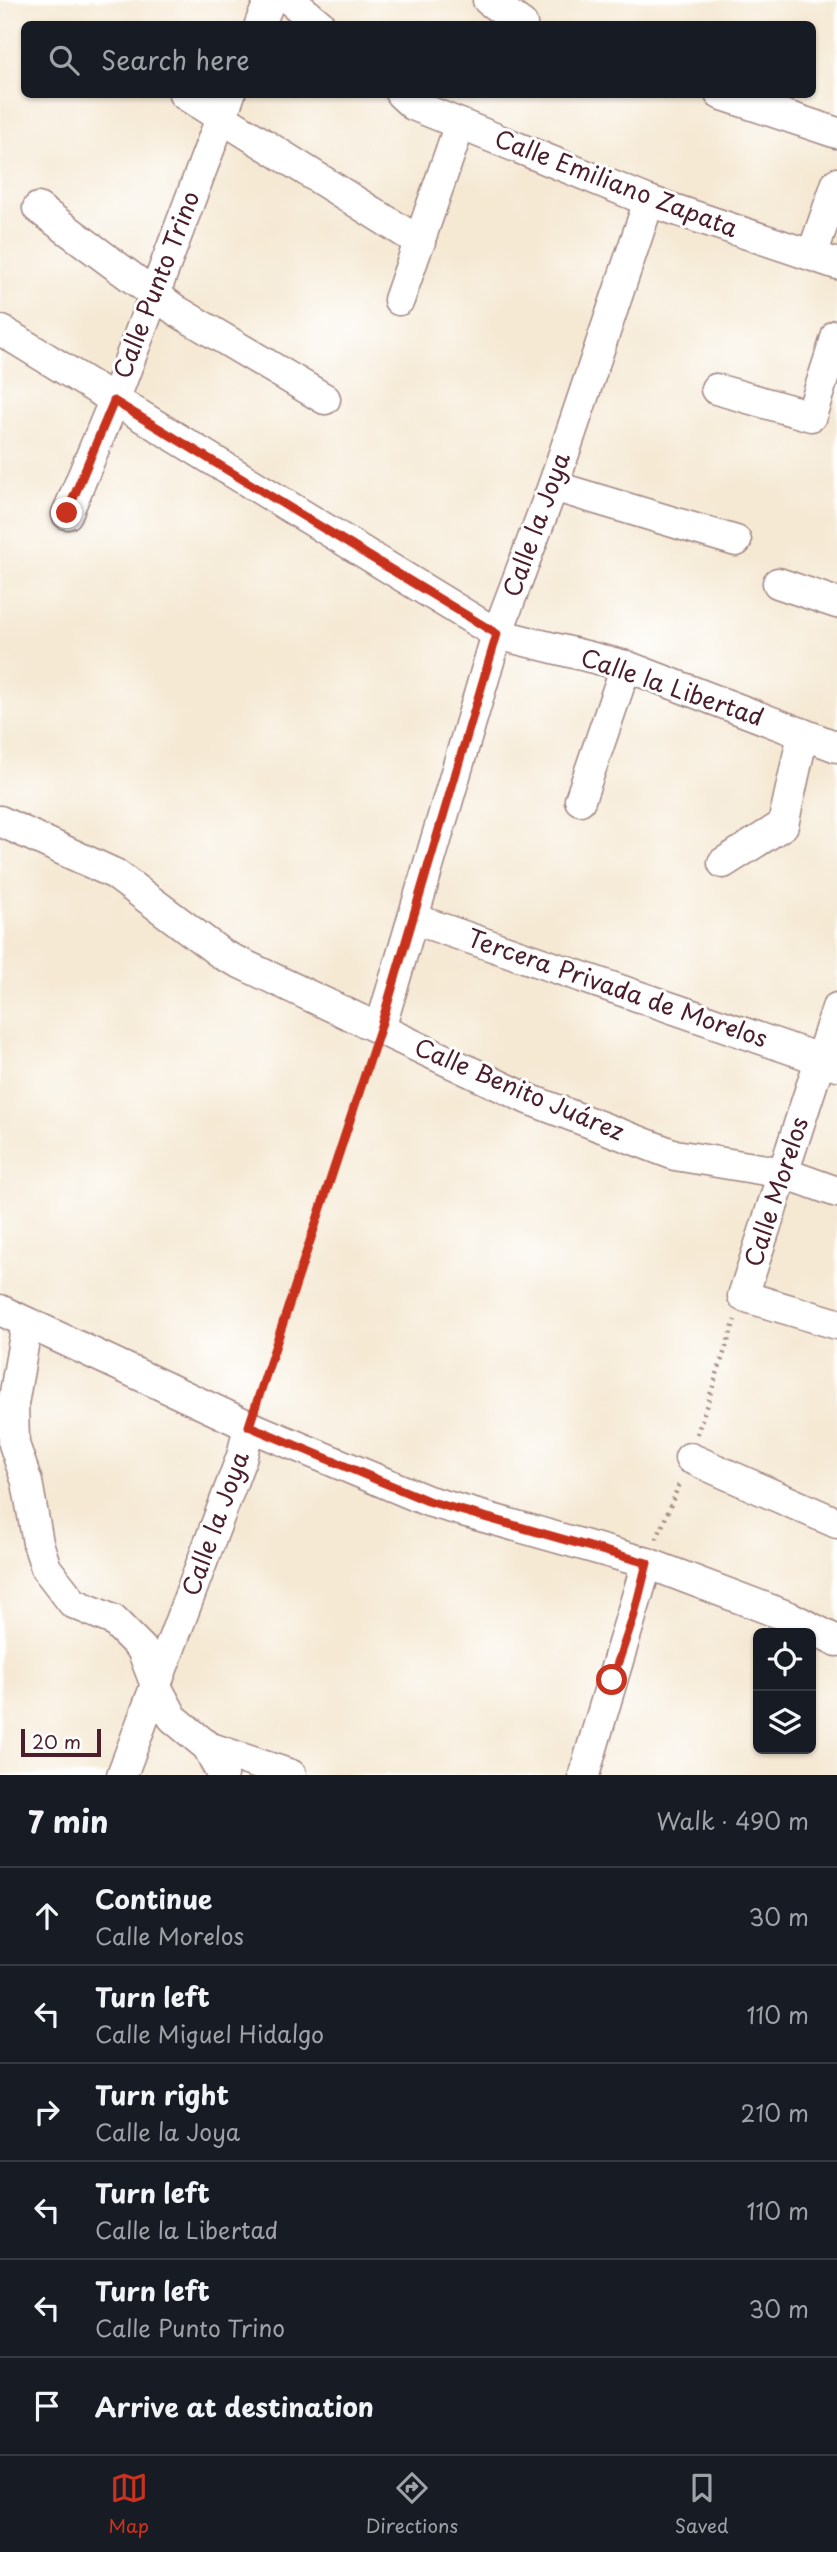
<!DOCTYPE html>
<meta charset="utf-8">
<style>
body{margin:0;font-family:"Playpen Sans",sans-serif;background:#242831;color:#f1f3f6}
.controls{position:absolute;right:21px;bottom:21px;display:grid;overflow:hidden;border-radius:10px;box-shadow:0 2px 5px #0004}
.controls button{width:63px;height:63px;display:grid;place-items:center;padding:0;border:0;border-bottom:2px solid #363941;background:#171b24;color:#f1f3f6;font:35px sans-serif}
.scale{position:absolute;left:21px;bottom:18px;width:80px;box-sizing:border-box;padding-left:7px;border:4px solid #4a1f2b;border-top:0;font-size:19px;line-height:24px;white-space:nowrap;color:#4a1f2b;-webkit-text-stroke:5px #fff;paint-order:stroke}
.stop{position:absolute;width:21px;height:21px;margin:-16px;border:5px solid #c8321e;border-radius:50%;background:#fff}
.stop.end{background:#c8321e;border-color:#fff;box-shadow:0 2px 7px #0008}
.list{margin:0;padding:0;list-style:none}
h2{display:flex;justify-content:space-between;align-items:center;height:91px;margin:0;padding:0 28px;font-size:30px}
h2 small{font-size:23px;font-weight:400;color:#9ea1a6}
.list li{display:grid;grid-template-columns:46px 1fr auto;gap:21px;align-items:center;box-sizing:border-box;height:98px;padding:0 28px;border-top:2px solid #363941}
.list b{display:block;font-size:26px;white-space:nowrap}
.list p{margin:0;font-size:23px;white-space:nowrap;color:#9ea1a6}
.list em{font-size:23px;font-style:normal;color:#9ea1a6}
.icon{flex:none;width:38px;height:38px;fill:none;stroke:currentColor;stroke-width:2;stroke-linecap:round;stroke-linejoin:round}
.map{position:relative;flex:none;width:837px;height:1775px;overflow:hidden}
.search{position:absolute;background:#171b24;box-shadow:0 2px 5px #0004;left:21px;right:21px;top:21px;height:77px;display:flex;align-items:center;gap:18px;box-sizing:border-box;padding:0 24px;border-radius:10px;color:#9ea1a6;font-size:26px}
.sheet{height:679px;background:#171b24}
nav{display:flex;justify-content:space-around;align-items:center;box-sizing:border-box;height:98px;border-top:2px solid #363941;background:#171b24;font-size:19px;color:#9ea1a6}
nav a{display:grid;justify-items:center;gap:4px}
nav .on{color:#c8321e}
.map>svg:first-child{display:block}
</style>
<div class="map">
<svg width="837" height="1775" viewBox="0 0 837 1775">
<rect width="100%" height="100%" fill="#fff"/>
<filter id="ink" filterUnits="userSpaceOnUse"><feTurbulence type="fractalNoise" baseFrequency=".0143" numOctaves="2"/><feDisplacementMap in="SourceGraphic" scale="14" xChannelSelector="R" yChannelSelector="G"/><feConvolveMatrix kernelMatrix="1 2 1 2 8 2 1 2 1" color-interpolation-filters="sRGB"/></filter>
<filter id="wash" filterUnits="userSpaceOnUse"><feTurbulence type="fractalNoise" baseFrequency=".00686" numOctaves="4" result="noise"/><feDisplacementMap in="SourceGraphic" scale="28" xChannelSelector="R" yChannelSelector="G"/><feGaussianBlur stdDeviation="1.57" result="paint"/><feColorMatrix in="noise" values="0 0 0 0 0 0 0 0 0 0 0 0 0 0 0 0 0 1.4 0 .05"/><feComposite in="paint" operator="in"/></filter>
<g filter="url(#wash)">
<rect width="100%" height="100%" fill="#f5e9d4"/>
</g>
<g filter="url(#ink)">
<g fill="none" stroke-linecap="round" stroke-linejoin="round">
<defs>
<g id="street">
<path d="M290 0 319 24"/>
<path d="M488 0 522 24"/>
<path d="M260 24 270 0"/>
<path d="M184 94 420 242"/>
<path d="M401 94 413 105 649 201 837 264"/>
<path d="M720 94 837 133"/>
<path d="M38 208 177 311 325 399"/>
<path d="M812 255 837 183"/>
<path d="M399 300 460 124"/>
<path d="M2 331 497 634 626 666 837 747"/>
<path d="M716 389 811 416 837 335"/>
<path d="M553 486 736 541"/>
<path d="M67 514 114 401 230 94"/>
<path d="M778 583 837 603"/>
<path d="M580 800 626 666"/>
<path d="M0 821 115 874 223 955 528 1099 675 1155 784 1173 837 1192"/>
<path d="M723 863 783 825 803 734"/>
<path d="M414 919 837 1065"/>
<path d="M837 1008 743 1296 837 1324"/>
<path d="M380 1029 497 634 553 486 649 201"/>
<path d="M0 1310 249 1426 428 1501 647 1563 792 1618 837 1641"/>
<path d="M27 1323 13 1404 14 1444 27 1482 38 1543 46 1568 73 1603 113 1620 142 1649 157 1688 173 1718 208 1747 222 1775"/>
<path d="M690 1458 837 1523"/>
<path d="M208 1747 291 1775"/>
<path d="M122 1775 242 1456 249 1426"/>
<path d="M584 1775 647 1563"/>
</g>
</defs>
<use href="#street" stroke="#a08480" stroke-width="33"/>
<g stroke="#a08480" stroke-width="4.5" stroke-dasharray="2 5" stroke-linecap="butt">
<path d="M257 1402 371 1055"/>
<path d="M697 1434 735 1320"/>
<path d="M657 1539 680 1482"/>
</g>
<use href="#street" stroke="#fff" stroke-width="30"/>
</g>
</g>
<g fill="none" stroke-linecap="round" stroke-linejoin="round" filter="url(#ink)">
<path stroke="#c8321e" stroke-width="9" d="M67 513 114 401 497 634 380 1029 249 1426 428 1501 647 1563 634 1615 612 1680"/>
</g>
<g text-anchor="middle" stroke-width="6" stroke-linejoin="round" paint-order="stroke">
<g font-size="24" fill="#4a1f2b" stroke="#fff">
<text transform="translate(616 184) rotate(21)" y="8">Calle Emiliano Zapata</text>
<text transform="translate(157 285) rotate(-69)" y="8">Calle Punto Trino</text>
<text transform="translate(537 525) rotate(-70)" y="8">Calle la Joya</text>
<text transform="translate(672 688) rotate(19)" y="8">Calle la Libertad</text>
<text transform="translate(617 989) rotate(19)" y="8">Tercera Privada de Morelos</text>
<text transform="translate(519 1090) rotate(23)" y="8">Calle Benito Juárez</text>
<text transform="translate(777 1192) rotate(-72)" y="8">Calle Morelos</text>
<text transform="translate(216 1524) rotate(-70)" y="8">Calle la Joya</text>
</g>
</g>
</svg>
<div class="controls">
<button><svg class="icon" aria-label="locate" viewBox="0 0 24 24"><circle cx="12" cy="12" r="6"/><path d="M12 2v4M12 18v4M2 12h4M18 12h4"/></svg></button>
<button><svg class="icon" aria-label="layers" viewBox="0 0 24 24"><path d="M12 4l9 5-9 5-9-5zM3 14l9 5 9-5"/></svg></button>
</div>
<div class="scale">20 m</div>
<div class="stop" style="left:612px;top:1680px"></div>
<div class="stop end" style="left:67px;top:513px"></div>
<div class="search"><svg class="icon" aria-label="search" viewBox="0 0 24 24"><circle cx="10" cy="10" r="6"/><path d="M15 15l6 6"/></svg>Search here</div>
</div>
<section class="sheet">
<h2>7 min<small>Walk · 490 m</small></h2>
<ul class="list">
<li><svg class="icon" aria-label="ahead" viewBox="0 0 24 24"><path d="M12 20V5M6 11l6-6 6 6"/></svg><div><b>Continue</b><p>Calle Morelos</p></div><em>30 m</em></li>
<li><svg class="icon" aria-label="left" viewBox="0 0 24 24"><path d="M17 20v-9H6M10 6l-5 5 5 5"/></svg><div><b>Turn left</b><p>Calle Miguel Hidalgo</p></div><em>110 m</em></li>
<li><svg class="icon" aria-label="right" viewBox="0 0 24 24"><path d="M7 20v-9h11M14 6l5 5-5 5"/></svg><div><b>Turn right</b><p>Calle la Joya</p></div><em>210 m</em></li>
<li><svg class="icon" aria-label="left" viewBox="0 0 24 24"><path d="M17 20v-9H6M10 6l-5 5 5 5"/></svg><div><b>Turn left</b><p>Calle la Libertad</p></div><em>110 m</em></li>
<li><svg class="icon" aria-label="left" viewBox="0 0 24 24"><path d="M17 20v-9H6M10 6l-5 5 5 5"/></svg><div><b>Turn left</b><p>Calle Punto Trino</p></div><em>30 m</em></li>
<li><svg class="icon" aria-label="arrive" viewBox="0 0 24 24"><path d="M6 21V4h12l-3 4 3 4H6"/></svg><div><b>Arrive at destination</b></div></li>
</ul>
</section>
<nav>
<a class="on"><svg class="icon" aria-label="map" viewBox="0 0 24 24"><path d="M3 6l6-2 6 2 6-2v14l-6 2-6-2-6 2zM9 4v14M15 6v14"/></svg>Map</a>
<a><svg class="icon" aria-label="directions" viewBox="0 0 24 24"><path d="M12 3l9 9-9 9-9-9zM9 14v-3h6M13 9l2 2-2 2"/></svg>Directions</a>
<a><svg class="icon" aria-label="saved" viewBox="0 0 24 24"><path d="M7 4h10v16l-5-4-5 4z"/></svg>Saved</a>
</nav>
